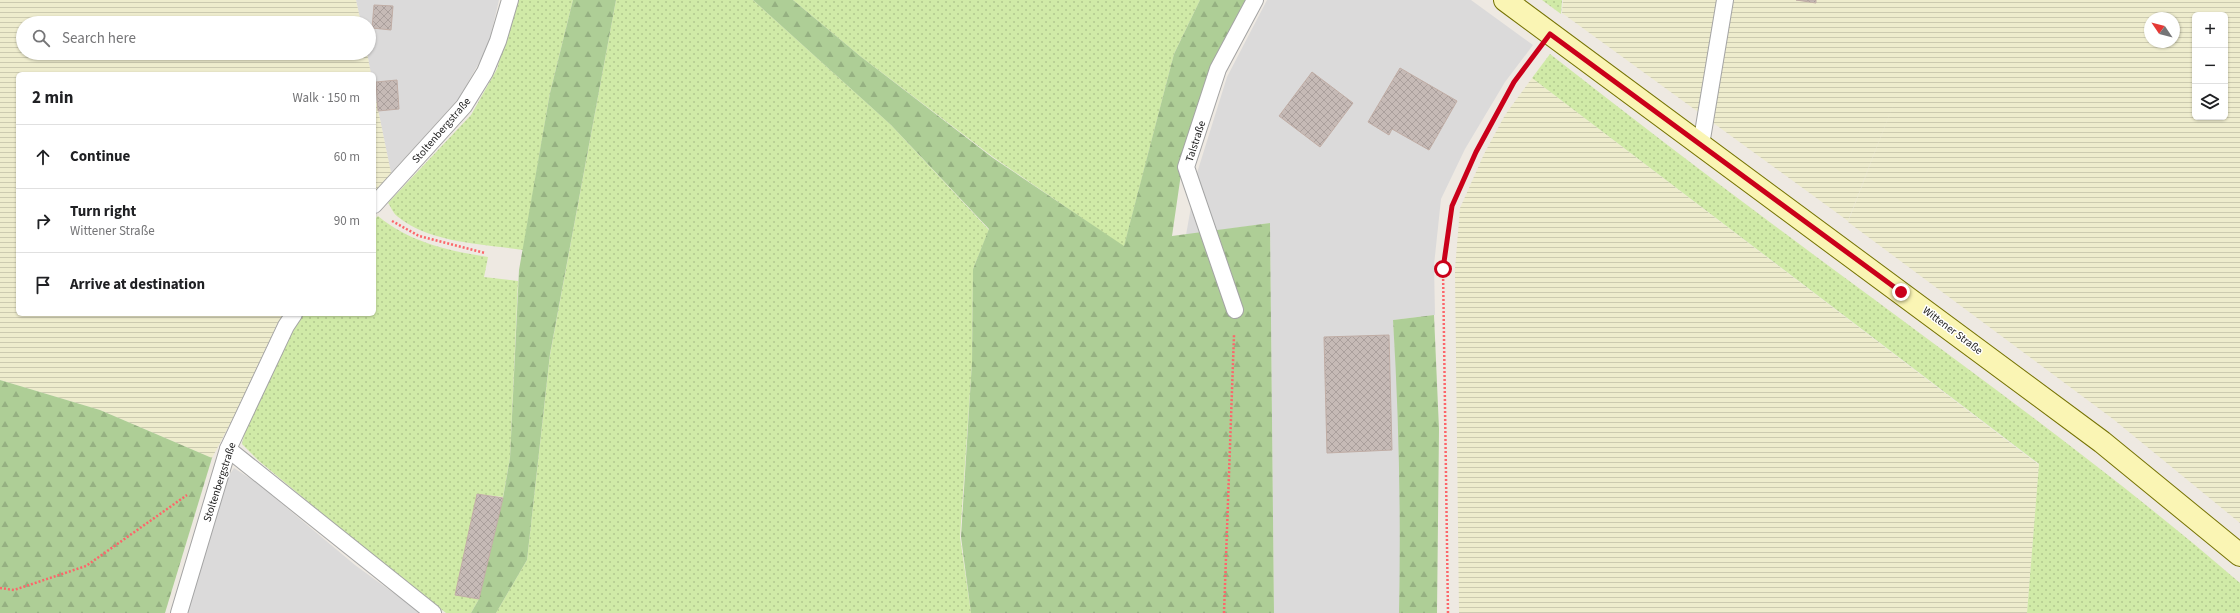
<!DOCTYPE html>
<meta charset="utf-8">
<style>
body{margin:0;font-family:"Source Sans 3",sans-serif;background:#f6f6f6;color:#202124}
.controls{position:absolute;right:12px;top:12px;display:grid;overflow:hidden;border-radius:6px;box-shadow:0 1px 3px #0004}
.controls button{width:36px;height:36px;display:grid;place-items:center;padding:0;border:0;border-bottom:1px solid #e0e0e0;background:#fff;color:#202124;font:20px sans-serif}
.compass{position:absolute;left:2144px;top:12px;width:36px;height:36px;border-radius:50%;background:#fff;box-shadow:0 1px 3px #0004;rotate:305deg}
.stop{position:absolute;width:12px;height:12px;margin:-9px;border:3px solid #ca001a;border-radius:50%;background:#fff}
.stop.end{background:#ca001a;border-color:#fff;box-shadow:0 1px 4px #0008}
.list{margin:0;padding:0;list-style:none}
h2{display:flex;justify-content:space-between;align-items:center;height:52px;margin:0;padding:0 16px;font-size:17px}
h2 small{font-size:13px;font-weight:400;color:#757577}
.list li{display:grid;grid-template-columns:26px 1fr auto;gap:12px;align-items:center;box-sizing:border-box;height:64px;padding:0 16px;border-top:1px solid #e0e0e0}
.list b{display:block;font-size:15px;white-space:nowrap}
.list p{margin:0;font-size:13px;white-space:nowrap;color:#757577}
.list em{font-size:13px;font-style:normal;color:#757577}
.icon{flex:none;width:22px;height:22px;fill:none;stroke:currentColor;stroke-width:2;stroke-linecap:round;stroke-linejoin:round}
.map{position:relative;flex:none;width:2240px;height:613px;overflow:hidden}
.search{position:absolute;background:#fff;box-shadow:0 1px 3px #0004;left:16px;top:16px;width:360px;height:44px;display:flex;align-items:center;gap:10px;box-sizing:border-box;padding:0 14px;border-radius:22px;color:#757577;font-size:15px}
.panel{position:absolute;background:#fff;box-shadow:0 1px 3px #0004;left:16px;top:72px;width:360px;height:244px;border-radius:6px}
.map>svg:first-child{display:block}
</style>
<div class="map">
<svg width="2240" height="613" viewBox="0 0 2240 613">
<defs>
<pattern id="farmland-rules" width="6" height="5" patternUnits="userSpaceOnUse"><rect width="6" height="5" fill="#eeeccd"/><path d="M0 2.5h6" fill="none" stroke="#cccab0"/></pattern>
<pattern id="grass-dots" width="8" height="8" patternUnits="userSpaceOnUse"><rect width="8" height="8" fill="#d0eaa7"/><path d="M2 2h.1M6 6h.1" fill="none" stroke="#b2c88f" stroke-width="1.8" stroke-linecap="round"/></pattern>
<pattern id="forest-firs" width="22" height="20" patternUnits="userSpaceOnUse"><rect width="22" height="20" fill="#aece96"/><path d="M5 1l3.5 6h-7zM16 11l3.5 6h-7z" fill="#95b081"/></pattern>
<pattern id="building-cross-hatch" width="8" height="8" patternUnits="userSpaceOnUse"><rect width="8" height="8" fill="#c6bab6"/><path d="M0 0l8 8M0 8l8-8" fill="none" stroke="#aa9f9c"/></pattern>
</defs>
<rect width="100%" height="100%" fill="#eee9e2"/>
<g fill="#dbdada">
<path d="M356 0H499L488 47 459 98 391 173 374 90V74H371L367 53H369V23H361Z"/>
<path d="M1267 0H1471L1533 45 1505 82 1465 149 1441 199 1434 265 1435 315 1393 320 1399 409 1401 535 1399 613H1274L1270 223 1186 235 1197 173 1227 77Z"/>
<path d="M234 468 257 483 355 565 421 613H186L224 483Z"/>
</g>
<g fill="url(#farmland-rules)" fill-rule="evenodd">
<path d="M0 0H356L361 23H23V53H367L371 74H18V314H288L212 458 100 410 0 380Z"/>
<path d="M1563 0H2240V523L2113 419 1848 222 1900 87 1848 221 1562 13ZM2195 15H2225V117H2195ZM2150 18H2174V42H2150Z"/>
<path d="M1532 78 2039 465 2027 613H1459L1455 269 1460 208 1484 154 1505 115Z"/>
<path d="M374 90 391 173 374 194Z"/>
</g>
<g fill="url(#grass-dots)">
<path d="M517 0H573L550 93 523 250C484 244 428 243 397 216 393 213 391 207 388 203L471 115 497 69Z"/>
<path d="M616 0H753L891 125 989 230 973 269 972 363 960 537 971 613H496L527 560 550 355Z"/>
<path d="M793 0H1200L1174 54 1124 247 993 157 860 56Z"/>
<path d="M1542 0H1562L1561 14Z"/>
<path d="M1550 54C1656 137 1763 218 1871 297 1996 390 2122 481 2240 583V613H2027L2039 464 1532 78Z"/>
<path d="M378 216C409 242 449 251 488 257L484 277 518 281 510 458 503 497 477 494 455 595 479 599 471 613H446L365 549 259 461 242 444 246 425 295 326 303 314H374V220Z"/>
</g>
<g fill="url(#forest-firs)">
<path d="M573 0H616L550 354 527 560 496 613H471L479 599 503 498 510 458 519 270 550 93Z"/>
<path d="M753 0H793L860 56 993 158 1124 246 1174 54 1200 0H1248L1182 167 1172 236 1270 223 1274 613H971L961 537 972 362 973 269 989 229 891 125Z"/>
<path d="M1434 315 1439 429 1437 613H1399C1401 515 1399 418 1393 320Z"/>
<path d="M0 380 100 410 212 458 165 613H0Z"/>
</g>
<g fill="url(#building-cross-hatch)" stroke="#c0ada5">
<path d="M1796 0H1816V3Z"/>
<path d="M374 5 393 6 391 30 372 28Z"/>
<path d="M1400 68 1457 101 1429 150 1392 129 1389 135 1368 122Z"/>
<path d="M1312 72 1353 103 1320 147 1279 116Z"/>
<path d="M397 80 399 109 378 111 376 82Z"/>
<path d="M1389 335 1392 450 1327 453 1324 337Z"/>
<path d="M477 494 503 498 479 599 455 595Z"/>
</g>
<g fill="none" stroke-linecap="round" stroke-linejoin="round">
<defs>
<g id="service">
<path d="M1701 145 1725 0"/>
<path d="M374 205 464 106 485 72 498 41 510 0"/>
<path d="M1235 310 1186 167 1218 69 1255 0"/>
<path d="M228 449 433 613"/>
<path d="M179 613 228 449 286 326 294 314"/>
</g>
<path id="secondary" d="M1505 0 2102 442 2240 555"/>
</defs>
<use href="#service" stroke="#a4a4a4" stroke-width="18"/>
<use href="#secondary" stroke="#757203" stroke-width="24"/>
<g stroke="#fc666a" stroke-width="2.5" stroke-dasharray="2 2" stroke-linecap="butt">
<path d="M392 221 419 236 485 253"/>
<path d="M0 588 14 590 86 566 187 495"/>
<path d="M1224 613 1234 335"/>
<path d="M1448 613 1443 269 1452 206 1476 152 1514 82 1534 56"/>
</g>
<use href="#service" stroke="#fff" stroke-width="16"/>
<use href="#secondary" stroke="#faf5b4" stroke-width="22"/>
</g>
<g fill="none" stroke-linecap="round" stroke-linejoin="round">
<path stroke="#ca001a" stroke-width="5" d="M1443 269 1452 206 1476 152 1514 82 1550 34 1901 292"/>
</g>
<g text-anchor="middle" stroke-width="3" stroke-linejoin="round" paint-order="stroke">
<g font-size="11" fill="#1d1d1d" stroke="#fff">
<text transform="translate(441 130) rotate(-49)" y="4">Stoltenbergstraße</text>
<text transform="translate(1195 141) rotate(-72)" y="4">Talstraße</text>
<text transform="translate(1953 330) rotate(37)" y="4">Wittener Straße</text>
<text transform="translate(219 482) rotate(-72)" y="4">Stoltenbergstraße</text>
</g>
</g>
</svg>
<div class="controls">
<button>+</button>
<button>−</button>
<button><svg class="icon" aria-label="layers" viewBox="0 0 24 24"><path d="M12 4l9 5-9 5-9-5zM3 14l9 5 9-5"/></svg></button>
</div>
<svg class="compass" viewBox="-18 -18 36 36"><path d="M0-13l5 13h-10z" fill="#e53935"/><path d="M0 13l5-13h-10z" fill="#757577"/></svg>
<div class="stop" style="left:1443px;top:269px"></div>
<div class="stop end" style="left:1901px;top:292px"></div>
<div class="search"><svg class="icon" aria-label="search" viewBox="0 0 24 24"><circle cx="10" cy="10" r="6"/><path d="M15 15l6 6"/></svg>Search here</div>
<section class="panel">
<h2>2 min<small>Walk · 150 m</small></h2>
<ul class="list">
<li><svg class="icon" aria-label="ahead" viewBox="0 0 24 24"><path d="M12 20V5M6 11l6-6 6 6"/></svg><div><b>Continue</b></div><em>60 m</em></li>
<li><svg class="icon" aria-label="right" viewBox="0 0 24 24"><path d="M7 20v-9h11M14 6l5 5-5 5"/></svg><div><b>Turn right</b><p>Wittener Straße</p></div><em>90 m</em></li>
<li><svg class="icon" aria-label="arrive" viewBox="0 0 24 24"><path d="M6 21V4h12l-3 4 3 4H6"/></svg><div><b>Arrive at destination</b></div></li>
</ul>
</section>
</div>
